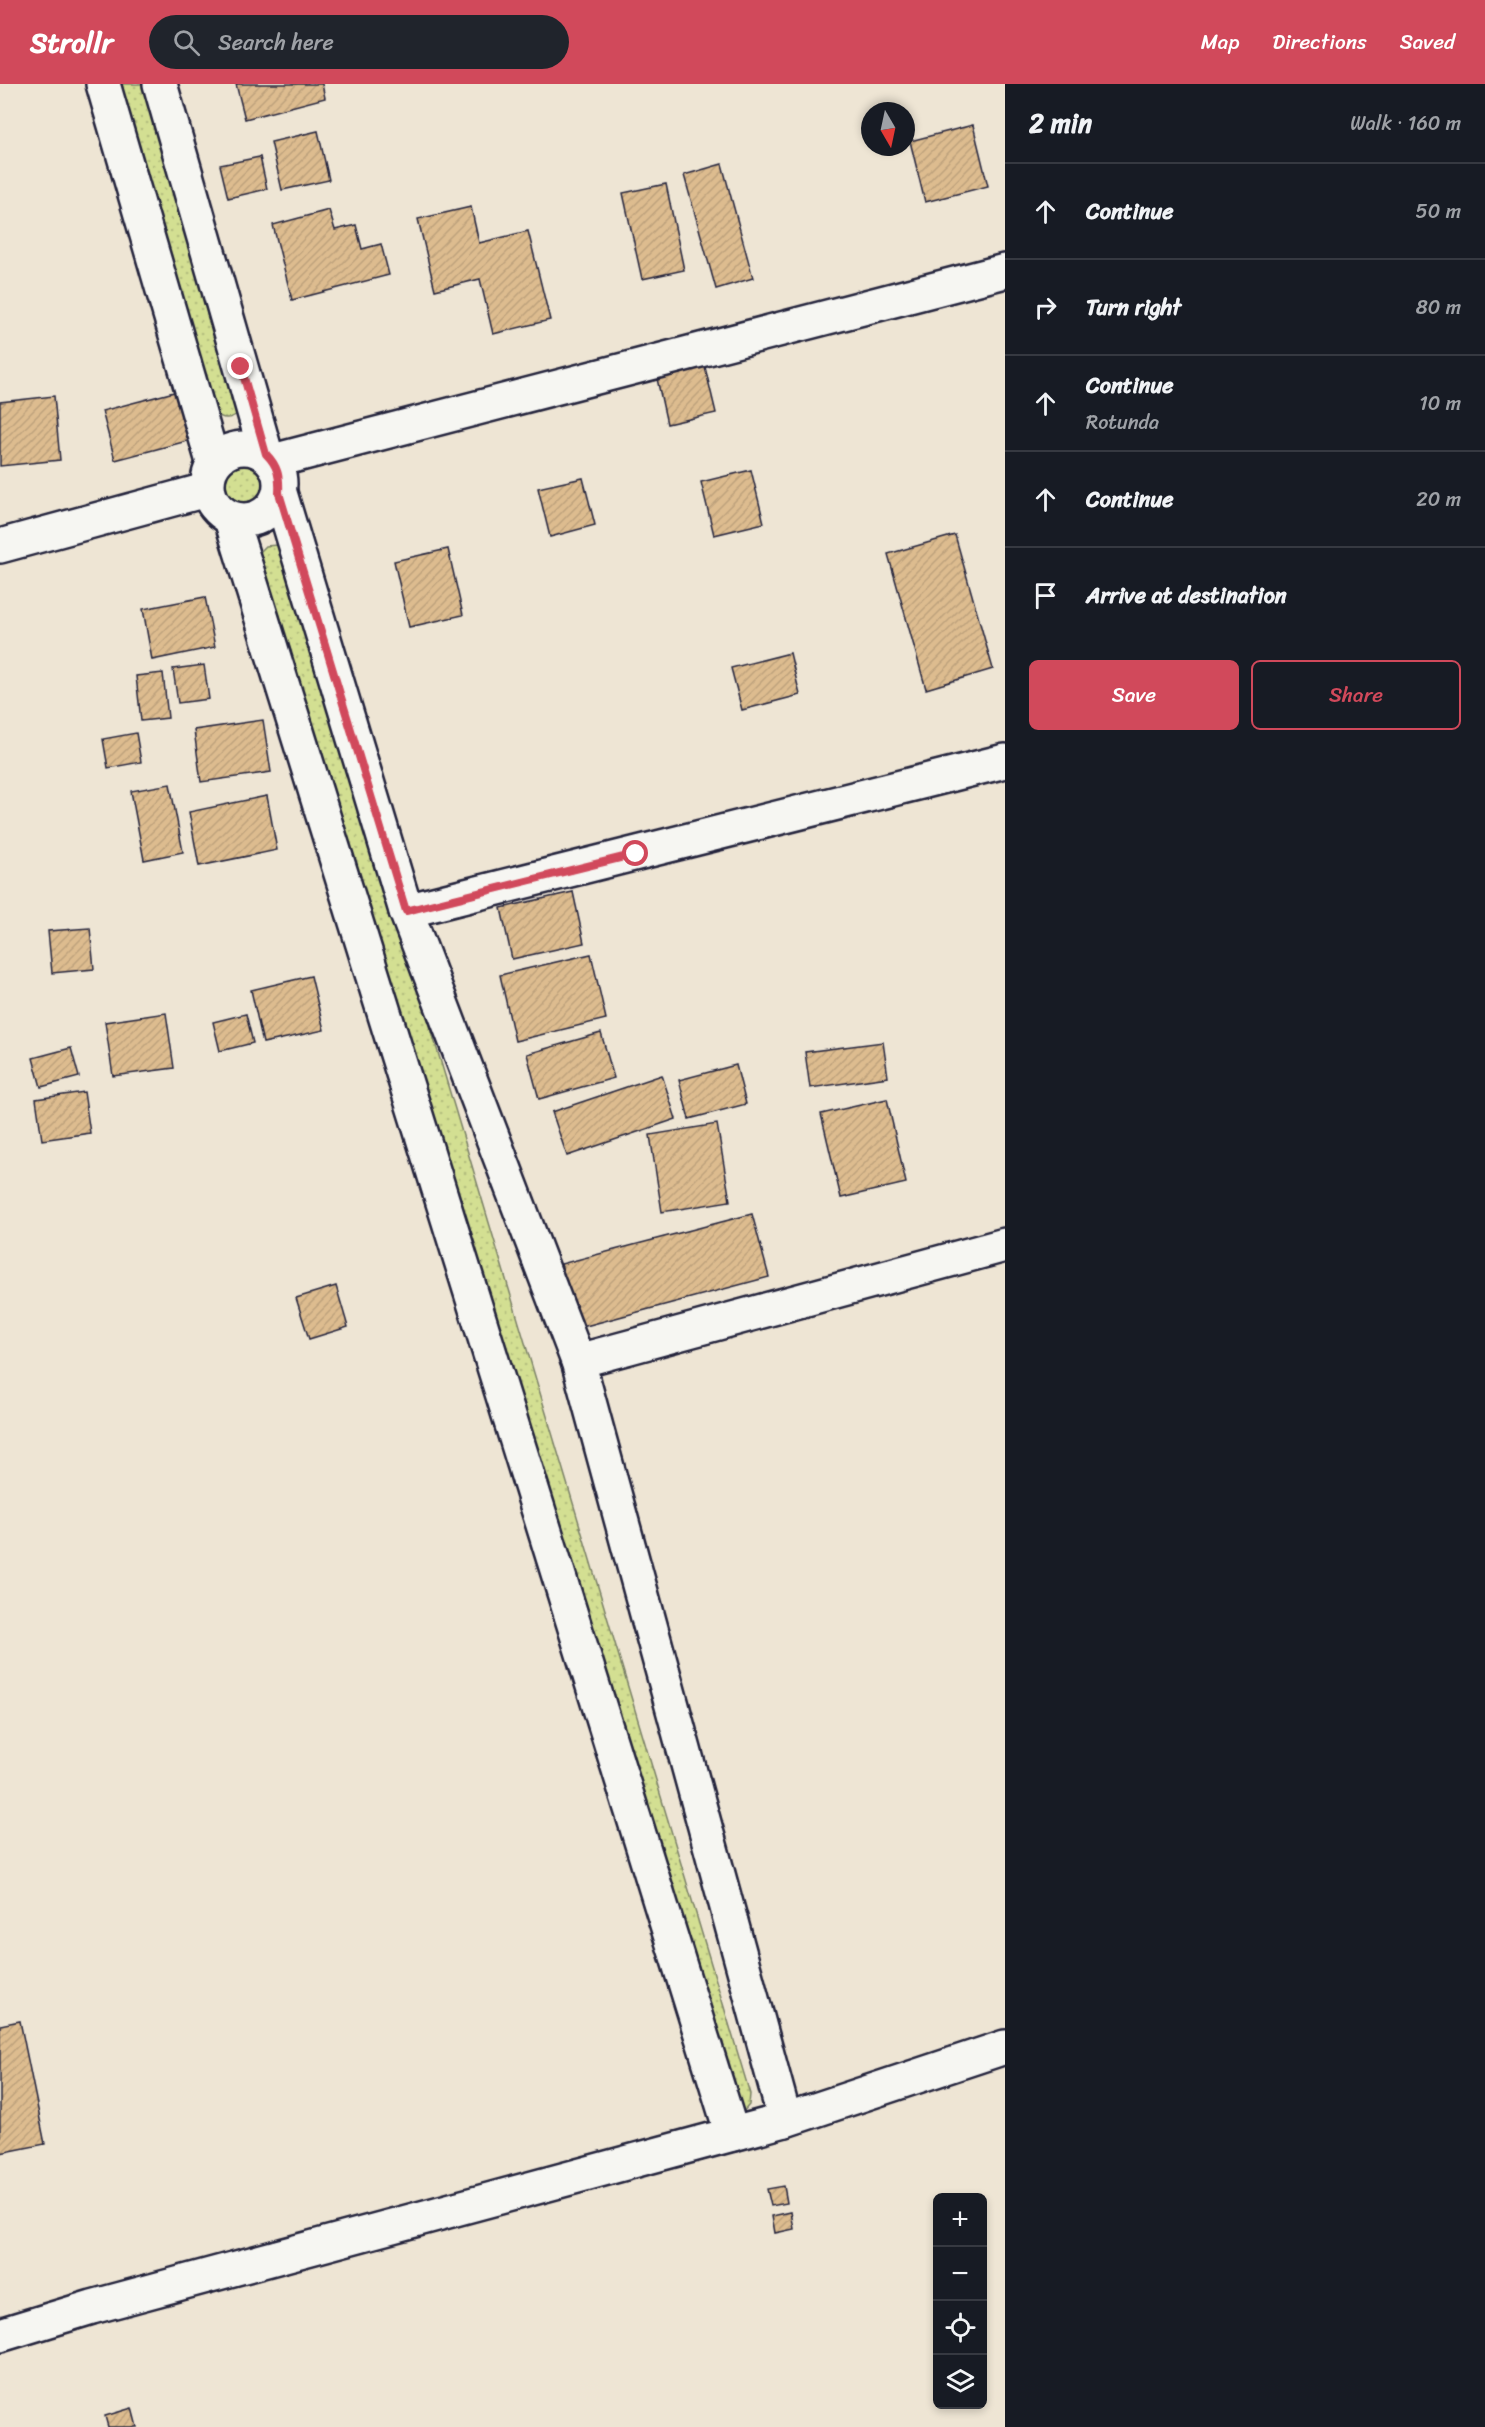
<!DOCTYPE html>
<meta charset="utf-8">
<style>
body{margin:0;font-family:Sriracha,sans-serif;background:#20242c;color:#f1f3f6}
.controls{position:absolute;right:18px;bottom:18px;display:grid;overflow:hidden;border-radius:9px;box-shadow:0 3px 9px #0003}
.controls button{width:54px;height:54px;display:grid;place-items:center;padding:0;border:0;border-bottom:2px solid #363941;background:#171b24;color:#f1f3f6;font:30px sans-serif}
.compass{position:absolute;left:861px;top:18px;width:54px;height:54px;border-radius:50%;background:#171b24;box-shadow:0 3px 9px #0003;rotate:171deg}
.stop{position:absolute;width:18px;height:18px;margin:-14px;border:4px solid #d1495b;border-radius:50%;background:#fff}
.stop.end{background:#d1495b;border-color:#fff;box-shadow:0 2px 6px #0008}
.list{margin:0;padding:0;list-style:none}
h2{display:flex;justify-content:space-between;align-items:center;height:78px;margin:0;padding:0 24px;font-size:26px}
h2 small{font-size:20px;font-weight:400;color:#9ea1a6}
.list li{display:grid;grid-template-columns:39px 1fr auto;gap:18px;align-items:center;box-sizing:border-box;height:96px;padding:0 24px;border-top:2px solid #363941}
.list b{display:block;font-size:22px;white-space:nowrap}
.list p{margin:0;font-size:20px;white-space:nowrap;color:#9ea1a6}
.list em{font-size:20px;font-style:normal;color:#9ea1a6}
.actions{display:flex;gap:12px;padding:18px 24px}
.actions a{flex:1;padding:14px 0;border:2px solid #d1495b;border-radius:9px;text-align:center;font-size:21px;color:#d1495b}
.actions .main{background:#d1495b;color:#fff}
.icon{flex:none;width:33px;height:33px;fill:none;stroke:currentColor;stroke-width:2;stroke-linecap:round;stroke-linejoin:round}
.map{position:relative;flex:none;width:1005px;height:2343px;overflow:hidden}
header{display:flex;align-items:center;gap:36px;box-sizing:border-box;height:84px;padding:0 30px;background:#d1495b;color:#fff}
header strong{font-size:28px}
nav{display:flex;gap:33px;margin-inline-start:auto;font-size:21px}
.search{width:420px;height:54px;background:#20242c;display:flex;align-items:center;gap:15px;box-sizing:border-box;padding:0 21px;border-radius:33px;color:#9ea1a6;font-size:22px}
main{display:flex}
aside{flex:1;background:#171b24}
.map>svg:first-child{display:block}
</style>
<header>
<strong>Strollr</strong>
<div class="search"><svg class="icon" aria-label="search" viewBox="0 0 24 24"><circle cx="10" cy="10" r="6"/><path d="M15 15l6 6"/></svg>Search here</div>
<nav><a>Map</a><a>Directions</a><a>Saved</a></nav>
</header>
<main>
<div class="map">
<svg width="1005" height="2343" viewBox="0 0 1005 2343">
<defs>
<pattern id="grass-dots" width="8" height="8" patternUnits="userSpaceOnUse" patternTransform="scale(1.5)"><rect width="8" height="8" fill="#d3df92"/><path d="M2 2h.1M6 6h.1" fill="none" stroke="#b5bf7f" stroke-width="1.8" stroke-linecap="round"/></pattern>
<pattern id="building-hatch" width="6" height="6" patternUnits="userSpaceOnUse" patternTransform="scale(1.5)"><rect width="6" height="6" fill="#ddbc8f"/><path d="M-1 1l2-2M0 6l6-6M5 7l2-2" fill="none" stroke="#bda17c"/></pattern>
</defs>
<rect width="100%" height="100%" fill="#eee5d4"/>
<filter id="ink" filterUnits="userSpaceOnUse"><feTurbulence type="fractalNoise" baseFrequency=".0167" numOctaves="2"/><feDisplacementMap in="SourceGraphic" scale="12" xChannelSelector="R" yChannelSelector="G"/><feConvolveMatrix kernelMatrix="1 2 1 2 8 2 1 2 1" color-interpolation-filters="sRGB"/></filter>
<g filter="url(#ink)">
<g fill="url(#grass-dots)" stroke="#7a8066" stroke-width="1.5">
<path d="M117 0H150L237 330C229 336 221 335 214 328Z"/>
<circle cx="244" cy="401" r="20"/>
<path d="M277 461 289 471 750 2010 749 2021 742 2029 258 470 266 462Z"/>
</g>
<g fill="url(#building-hatch)" stroke="#22223b" stroke-width="1.5">
<path d="M236 0H322L325 14 245 35Z"/>
<path d="M973 41 988 102 925 118 910 57Z"/>
<path d="M318 47 329 96 282 106 271 58Z"/>
<path d="M260 73 267 105 228 114 220 81Z"/>
<path d="M722 80 753 194 716 205 684 91Z"/>
<path d="M666 100 684 186 642 195 623 109Z"/>
<path d="M471 123 479 159 528 147 550 236 493 250 480 195 435 206 418 135Z"/>
<path d="M329 126 335 146 356 141 362 165 381 160 389 191 292 216 273 141Z"/>
<path d="M704 279 716 329 667 340 656 290Z"/>
<path d="M178 307 191 356 115 376 102 327Z"/>
<path d="M54 312 60 376 0 382V318Z"/>
<path d="M751 386 764 439 714 451 701 398Z"/>
<path d="M583 394 595 441 550 453 538 404Z"/>
<path d="M955 451 993 585 926 605 888 470Z"/>
<path d="M448 465 463 531 409 543 394 477Z"/>
<path d="M205 513 215 563 152 576 143 525Z"/>
<path d="M790 569 800 611 742 626 731 584Z"/>
<path d="M204 581 209 615 178 619 173 585Z"/>
<path d="M163 589 168 634 141 637 136 592Z"/>
<path d="M263 636 271 688 201 698 194 646Z"/>
<path d="M136 649 141 678 108 684 103 655Z"/>
<path d="M170 700 183 768 144 776 131 707Z"/>
<path d="M267 712 277 766 199 782 189 728Z"/>
<path d="M573 808 584 859 512 875 501 824Z"/>
<path d="M90 844 94 885 52 889 48 847Z"/>
<path d="M591 870 606 935 515 957 500 891Z"/>
<path d="M311 892 324 946 263 959 251 906Z"/>
<path d="M166 929 174 984 113 992 105 938Z"/>
<path d="M246 930 253 959 220 967 213 938Z"/>
<path d="M601 949 614 994 539 1015 527 970Z"/>
<path d="M883 958 888 993 810 1004 805 968Z"/>
<path d="M71 964 79 993 41 1003 33 974Z"/>
<path d="M736 981 746 1020 689 1035 679 996Z"/>
<path d="M662 991 676 1035 567 1072 552 1028Z"/>
<path d="M84 1008 90 1049 42 1056 36 1015Z"/>
<path d="M887 1015 906 1099 841 1114 821 1030Z"/>
<path d="M717 1040 730 1117 662 1128 650 1051Z"/>
<path d="M752 1130 769 1193 578 1244 561 1180Z"/>
<path d="M336 1202 348 1243 309 1255 296 1214Z"/>
<path d="M20 1937 45 2060 0 2069V1941Z"/>
<path d="M784 2102 787 2119 771 2122 767 2105Z"/>
<path d="M791 2128 794 2145 775 2149 772 2132Z"/>
<path d="M132 2324 137 2343H108L105 2332Z"/>
</g>
<g fill="none" stroke-linecap="round" stroke-linejoin="round">
<defs>
<g id="street">
<path d="M103 0 213 378"/>
<path d="M160 0 266 370"/>
<circle cx="244" cy="400" r="36"/>
<path d="M273 377 1005 187"/>
<path d="M280 409 406 827 578 1277 785 2036"/>
<path d="M231 435 732 2050"/>
<path d="M0 462 206 406"/>
<path d="M406 827 1005 677"/>
<path d="M578 1277 1005 1161"/>
<path d="M0 2251 92 2223 785 2036 1005 1963"/>
</g>
</defs>
<use href="#street" stroke="#22223b" stroke-width="38"/>
<use href="#street" stroke="#f6f6f2" stroke-width="33"/>
</g>
</g>
<g fill="none" stroke-linecap="round" stroke-linejoin="round" filter="url(#ink)">
<path stroke="#d1495b" stroke-width="8" d="M241 283 266 370C278 382 280 393 279 409L406 827 636 770"/>
</g>
</svg>
<div class="controls">
<button>+</button>
<button>−</button>
<button><svg class="icon" aria-label="locate" viewBox="0 0 24 24"><circle cx="12" cy="12" r="6"/><path d="M12 2v4M12 18v4M2 12h4M18 12h4"/></svg></button>
<button><svg class="icon" aria-label="layers" viewBox="0 0 24 24"><path d="M12 4l9 5-9 5-9-5zM3 14l9 5 9-5"/></svg></button>
</div>
<svg class="compass" viewBox="-18 -18 36 36"><path d="M0-13l5 13h-10z" fill="#e53935"/><path d="M0 13l5-13h-10z" fill="#9ea1a6"/></svg>
<div class="stop" style="left:636px;top:770px"></div>
<div class="stop end" style="left:241px;top:283px"></div>
</div>
<aside>
<h2>2 min<small>Walk · 160 m</small></h2>
<ul class="list">
<li><svg class="icon" aria-label="ahead" viewBox="0 0 24 24"><path d="M12 20V5M6 11l6-6 6 6"/></svg><div><b>Continue</b></div><em>50 m</em></li>
<li><svg class="icon" aria-label="right" viewBox="0 0 24 24"><path d="M7 20v-9h11M14 6l5 5-5 5"/></svg><div><b>Turn right</b></div><em>80 m</em></li>
<li><svg class="icon" aria-label="ahead" viewBox="0 0 24 24"><path d="M12 20V5M6 11l6-6 6 6"/></svg><div><b>Continue</b><p>Rotunda</p></div><em>10 m</em></li>
<li><svg class="icon" aria-label="ahead" viewBox="0 0 24 24"><path d="M12 20V5M6 11l6-6 6 6"/></svg><div><b>Continue</b></div><em>20 m</em></li>
<li><svg class="icon" aria-label="arrive" viewBox="0 0 24 24"><path d="M6 21V4h12l-3 4 3 4H6"/></svg><div><b>Arrive at destination</b></div></li>
</ul>
<div class="actions"><a class="main">Save</a><a>Share</a></div>
</aside>
</main>
